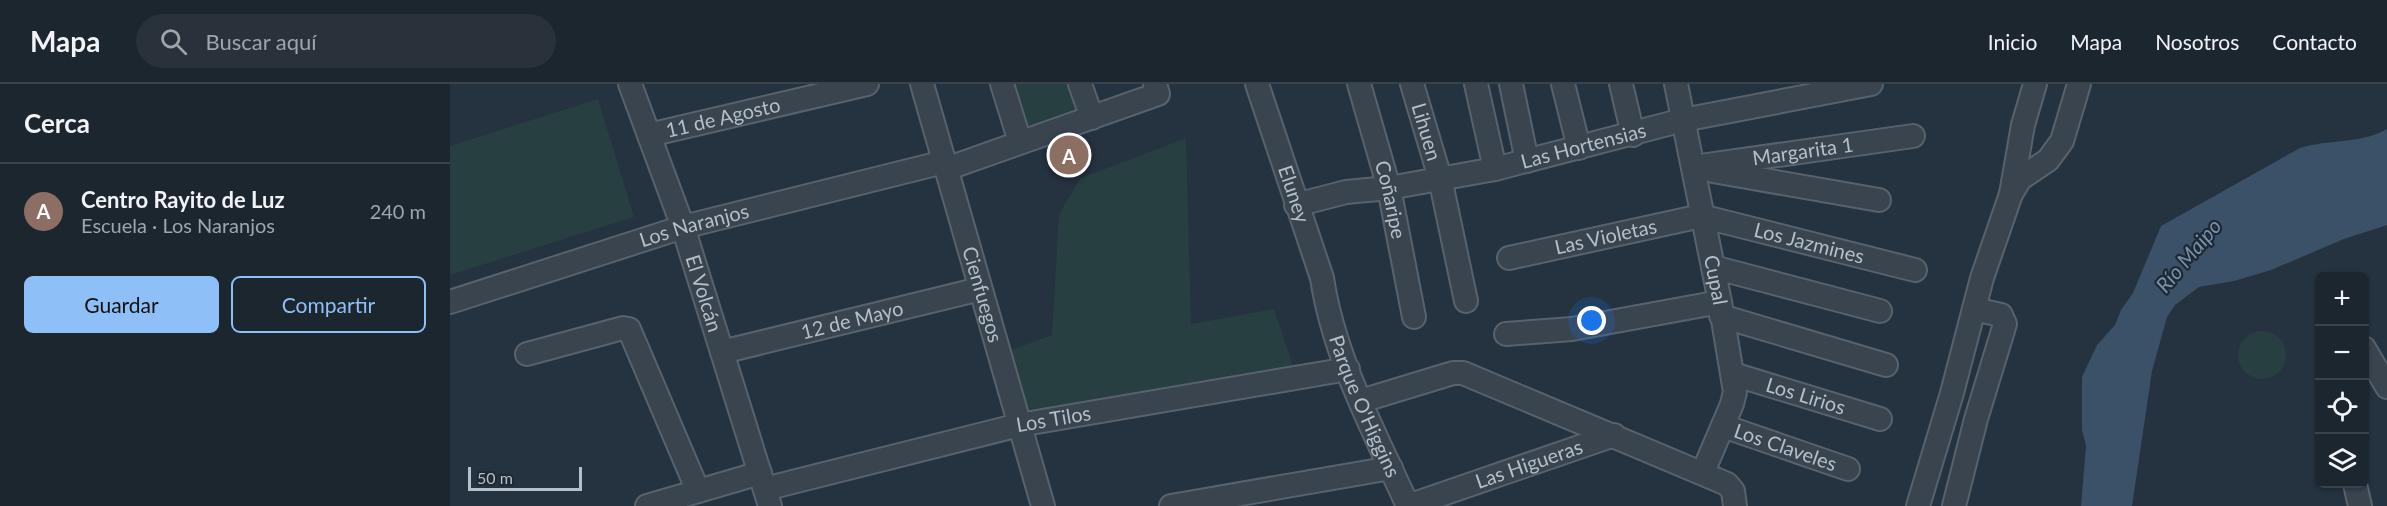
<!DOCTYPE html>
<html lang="es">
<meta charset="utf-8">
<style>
body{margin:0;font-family:Lato,sans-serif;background:#29323b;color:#f1f3f6}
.controls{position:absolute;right:18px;bottom:18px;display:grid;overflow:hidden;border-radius:9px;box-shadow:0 2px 4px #0004}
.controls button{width:54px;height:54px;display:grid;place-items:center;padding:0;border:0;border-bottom:2px solid #3a434b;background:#1c262f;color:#f1f3f6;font:30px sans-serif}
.scale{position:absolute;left:18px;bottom:15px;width:114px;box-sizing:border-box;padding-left:6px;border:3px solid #b5bfc9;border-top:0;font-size:16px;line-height:21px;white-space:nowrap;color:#b5bfc9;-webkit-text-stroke:4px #1e2934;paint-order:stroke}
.you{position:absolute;left:1142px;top:237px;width:21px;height:21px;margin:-15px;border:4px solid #fff;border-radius:50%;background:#1a73e8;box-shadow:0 0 0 9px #1a73e833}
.badge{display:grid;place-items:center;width:39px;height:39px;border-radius:50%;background:#8ebff6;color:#fff;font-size:20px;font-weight:700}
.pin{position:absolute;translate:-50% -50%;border:3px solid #fff;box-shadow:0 2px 6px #0006}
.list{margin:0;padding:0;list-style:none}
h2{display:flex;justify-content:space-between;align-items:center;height:78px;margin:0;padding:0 24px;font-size:26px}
h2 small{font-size:20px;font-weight:400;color:#a0a5aa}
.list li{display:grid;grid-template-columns:39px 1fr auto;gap:18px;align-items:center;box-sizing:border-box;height:96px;padding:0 24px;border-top:2px solid #3a434b}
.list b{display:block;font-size:22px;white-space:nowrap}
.list p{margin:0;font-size:20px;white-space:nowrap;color:#a0a5aa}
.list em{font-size:20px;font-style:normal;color:#a0a5aa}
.actions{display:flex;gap:12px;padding:18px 24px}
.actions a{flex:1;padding:14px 0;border:2px solid #8ebff6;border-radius:9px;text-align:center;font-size:21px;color:#8ebff6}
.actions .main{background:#8ebff6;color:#111}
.icon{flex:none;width:33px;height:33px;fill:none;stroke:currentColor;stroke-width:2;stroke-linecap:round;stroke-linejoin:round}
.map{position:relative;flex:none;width:1937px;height:422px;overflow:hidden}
header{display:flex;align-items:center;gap:36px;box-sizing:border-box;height:84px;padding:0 30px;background:#1c262f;border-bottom:2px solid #3a434b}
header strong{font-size:28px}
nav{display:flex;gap:33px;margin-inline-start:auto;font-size:21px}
.search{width:420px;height:54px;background:#29323b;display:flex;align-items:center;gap:15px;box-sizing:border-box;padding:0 21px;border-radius:33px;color:#a0a5aa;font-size:22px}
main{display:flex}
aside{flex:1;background:#1c262f}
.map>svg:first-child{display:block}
</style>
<header>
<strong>Mapa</strong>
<div class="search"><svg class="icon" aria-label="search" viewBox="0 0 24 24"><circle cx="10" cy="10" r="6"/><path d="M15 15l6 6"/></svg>Buscar aquí</div>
<nav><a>Inicio</a><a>Mapa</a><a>Nosotros</a><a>Contacto</a></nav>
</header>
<main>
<aside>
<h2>Cerca<small></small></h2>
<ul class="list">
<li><span class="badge" style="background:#8d6e63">A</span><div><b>Centro Rayito de Luz</b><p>Escuela · Los Naranjos</p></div><em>240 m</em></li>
</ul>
<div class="actions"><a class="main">Guardar</a><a>Compartir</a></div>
</aside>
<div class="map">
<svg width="1937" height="422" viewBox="0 0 1937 422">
<rect width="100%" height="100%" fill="#25323f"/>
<g fill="#273f40">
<path d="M559 0H623L632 26 575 48Z"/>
<path d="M148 15 184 133 0 191V62Z"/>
<path d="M736 54 741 240 824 225 844 285 585 330 577 323 561 266 602 251 609 130 631 94Z"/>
<circle cx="1812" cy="271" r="24"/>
</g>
<path fill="#3b5168" d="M1937 45V141L1894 155 1821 186 1784 197 1749 203 1725 221 1717 233 1702 287 1682 422H1631L1636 362 1632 346V293L1647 261 1665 241 1671 226 1683 209 1711 142 1850 64C1878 55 1912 60 1937 45Z"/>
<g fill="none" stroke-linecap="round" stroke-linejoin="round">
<defs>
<g id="minor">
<path id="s1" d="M180 0 233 143 320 422"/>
<path id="s2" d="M472 0 593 422"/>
<path d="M552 0 570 58"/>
<path d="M630 0 642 34"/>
<path id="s3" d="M807 0 872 194C884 274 925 349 958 422"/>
<path id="s4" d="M909 0 939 104 964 233"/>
<path id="s5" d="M962 0 990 94 1016 217"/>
<path d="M1026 0 1045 85"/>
<path d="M1061 0 1077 77"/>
<path d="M1113 0 1129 64"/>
<path d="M1171 0 1183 51"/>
<path id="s6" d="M1226 0 1270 218 1285 308 1282 320 1253 388"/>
<path id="s7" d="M199 51 417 0"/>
<path id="s8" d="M1243 83 1463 52"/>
<path d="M496 85 708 10 705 0"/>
<path d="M1263 87 1429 116"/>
<path d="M1561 110 1573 41 1585 0"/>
<path id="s9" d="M846 121 896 108 939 104 1045 85 1233 36 1421 0"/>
<path id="s10" d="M1059 174 1251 132 1465 186"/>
<path d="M1263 183 1430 227"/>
<path id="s11" d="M0 218 233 143 494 78"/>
<path d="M1271 232 1436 281"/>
<path d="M1056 250 1122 245 1270 218"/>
<path d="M1914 264 1937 303"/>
<path id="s12" d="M272 268 530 205"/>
<path d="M77 270 173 244 179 245 248 407"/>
<path id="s13" d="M1283 290 1430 335"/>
<path d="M911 317 1003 289H1013L1277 400 1283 407 1285 422"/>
<path id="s14" d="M1273 342 1398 385"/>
<path d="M1905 400 1910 422"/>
<path id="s15" d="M315 405 569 341 898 285"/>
<path d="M197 422 310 389"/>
<path d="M721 422 941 384"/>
<path id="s16" d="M958 422 1164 351"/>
<path d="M1468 422 1502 309 1532 194 1561 110 1570 95 1598 76 1612 57 1629 0"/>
<path d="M1504 422 1526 335 1555 240 1551 231 1524 225"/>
</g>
</defs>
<use href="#minor" stroke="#57626c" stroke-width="26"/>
<use href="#minor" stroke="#39444f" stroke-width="22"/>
</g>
<g text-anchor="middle" stroke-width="4.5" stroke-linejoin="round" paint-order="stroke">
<g font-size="20" fill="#b5bfc9" stroke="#1e2934">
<text dy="7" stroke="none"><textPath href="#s7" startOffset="76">11 de Agosto</textPath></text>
<text dy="7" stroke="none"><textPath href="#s5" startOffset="50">Lihuen</textPath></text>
<text dy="7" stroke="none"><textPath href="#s9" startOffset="294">Las Hortensias</textPath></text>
<text dy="7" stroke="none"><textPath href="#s8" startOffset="111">Margarita 1</textPath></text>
<text dy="7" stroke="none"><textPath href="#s3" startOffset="116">Eluney</textPath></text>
<text dy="7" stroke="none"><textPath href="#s4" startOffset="120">Coñaripe</textPath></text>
<text dy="7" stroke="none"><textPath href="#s11" startOffset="256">Los Naranjos</textPath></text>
<text dy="7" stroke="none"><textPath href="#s10" startOffset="99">Las Violetas</textPath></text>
<text dy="7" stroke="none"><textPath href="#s10" startOffset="308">Los Jazmines</textPath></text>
<text dy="7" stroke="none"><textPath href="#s6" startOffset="200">Cupal</textPath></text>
<text dy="7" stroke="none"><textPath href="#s1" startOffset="222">El Volcán</textPath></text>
<text dy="7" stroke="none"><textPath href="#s2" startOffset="219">Cienfuegos</textPath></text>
<text dy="7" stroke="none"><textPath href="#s12" startOffset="134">12 de Mayo</textPath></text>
<text dy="7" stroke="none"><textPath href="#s13" startOffset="76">Los Lirios</textPath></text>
<text dy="7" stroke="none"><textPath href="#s3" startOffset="340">Parque O'Higgins</textPath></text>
<text dy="7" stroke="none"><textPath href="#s15" startOffset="297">Los Tilos</textPath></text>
<text dy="7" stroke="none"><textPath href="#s14" startOffset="66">Los Claveles</textPath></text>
<text dy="7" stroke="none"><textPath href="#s16" startOffset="128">Las Higueras</textPath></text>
</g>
<g font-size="21" font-style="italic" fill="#7692ac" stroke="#1e2934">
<text transform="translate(1739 172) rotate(-50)" y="7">Río Maipo</text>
</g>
</g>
</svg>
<div class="controls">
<button>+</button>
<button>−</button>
<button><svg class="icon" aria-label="locate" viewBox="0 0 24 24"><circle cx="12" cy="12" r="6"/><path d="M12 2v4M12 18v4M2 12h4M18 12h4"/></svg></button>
<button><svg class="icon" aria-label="layers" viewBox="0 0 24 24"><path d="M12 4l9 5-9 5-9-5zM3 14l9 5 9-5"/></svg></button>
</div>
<div class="scale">50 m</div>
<div class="you"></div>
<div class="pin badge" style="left:619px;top:71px;background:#8d6e63">A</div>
</div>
</main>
